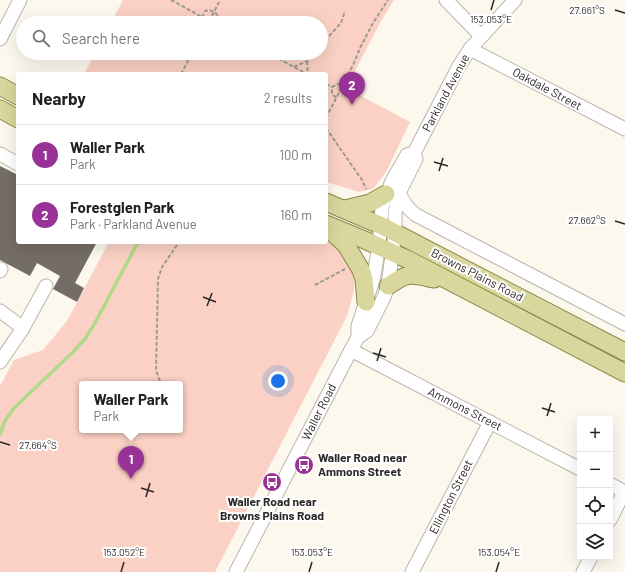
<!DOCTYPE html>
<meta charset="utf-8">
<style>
body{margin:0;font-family:Barlow,sans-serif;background:#f2f2f2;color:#202124}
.controls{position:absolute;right:12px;bottom:12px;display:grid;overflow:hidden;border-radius:4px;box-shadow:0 4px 16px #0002}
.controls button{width:36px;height:36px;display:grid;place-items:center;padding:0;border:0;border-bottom:1px solid #e0e0e0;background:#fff;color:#202124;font:20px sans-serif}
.you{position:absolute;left:278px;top:381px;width:14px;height:14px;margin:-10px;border:3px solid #fff;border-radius:50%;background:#1a73e8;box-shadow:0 0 0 6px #1a73e833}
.badge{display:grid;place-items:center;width:26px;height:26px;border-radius:50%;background:#983297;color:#fff;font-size:13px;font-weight:700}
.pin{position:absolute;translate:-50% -33px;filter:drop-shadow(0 1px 2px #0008)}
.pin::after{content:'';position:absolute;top:21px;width:14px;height:12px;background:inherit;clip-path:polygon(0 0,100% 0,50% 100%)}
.popup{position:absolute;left:79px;top:381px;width:104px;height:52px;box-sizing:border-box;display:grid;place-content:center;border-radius:4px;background:#fff;filter:drop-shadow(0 1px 3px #0005);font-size:13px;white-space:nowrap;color:#757577}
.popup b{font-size:15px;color:#202124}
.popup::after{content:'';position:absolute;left:50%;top:100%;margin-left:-8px;border:8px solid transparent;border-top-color:#fff}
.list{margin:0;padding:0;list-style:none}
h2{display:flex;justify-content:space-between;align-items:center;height:52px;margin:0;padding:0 16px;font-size:17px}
h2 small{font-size:13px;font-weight:400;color:#757577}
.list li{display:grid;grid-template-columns:26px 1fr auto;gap:12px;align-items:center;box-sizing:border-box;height:60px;padding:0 16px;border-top:1px solid #e0e0e0}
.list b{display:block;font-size:15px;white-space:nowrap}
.list p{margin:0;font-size:13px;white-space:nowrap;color:#757577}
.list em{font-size:13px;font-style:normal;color:#757577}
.icon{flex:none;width:22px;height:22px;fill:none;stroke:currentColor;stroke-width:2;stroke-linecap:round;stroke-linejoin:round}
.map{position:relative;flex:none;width:625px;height:572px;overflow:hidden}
.search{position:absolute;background:#fff;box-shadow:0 4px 16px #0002;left:16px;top:16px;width:312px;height:44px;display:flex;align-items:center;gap:10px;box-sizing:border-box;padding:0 14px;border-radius:22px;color:#757577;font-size:15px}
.panel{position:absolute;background:#fff;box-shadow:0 4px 16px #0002;left:16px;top:72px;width:312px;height:172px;border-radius:4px}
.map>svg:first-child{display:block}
</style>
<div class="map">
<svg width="625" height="572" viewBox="0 0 625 572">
<rect width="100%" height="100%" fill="#fcf8ee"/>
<g fill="#fad1c4" fill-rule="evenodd">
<path d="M123 0H394L380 23 346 88 410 122 386 172 373 189 359 192 326 182V74H84L95 53H321V23H111Z"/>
<path d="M326 241 343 251 350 261 355 281 353 294 347 316 215 572H0V386L14 360 43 350 67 321 109 242ZM82 384H180V430H82Z"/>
</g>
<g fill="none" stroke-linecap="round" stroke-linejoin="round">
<path stroke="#b0da89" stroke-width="3.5" d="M0 434 5 421 14 408 72 353 85 339 95 323 138 242"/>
</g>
<path fill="#746c66" d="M0 166 18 175V242H97L75 283 84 288 77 302 53 289 60 276 37 263 30 276 0 260Z"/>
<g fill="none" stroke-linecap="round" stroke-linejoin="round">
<defs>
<g id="minor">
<path d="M446 0 481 36"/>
<path d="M0 39 20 0"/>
<path d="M470 49 625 129"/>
<path d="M0 154 18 164"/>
<path d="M399 193C404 203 407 208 416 215L625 324"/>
<path d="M0 271 1 269"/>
<path d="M0 311 23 328"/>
<path d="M358 337V326L373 280 379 246 382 207 392 181 407 155 414 153 459 66 470 49 515 0"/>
<path d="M351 350 580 469"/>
<path d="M0 362 23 328 46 286"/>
<path d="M610 484 625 492"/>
<path d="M610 520 624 492"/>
<path d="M236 572 351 350 358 337 367 331 384 297 388 286 395 232V213L399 193 416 159 414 153"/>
<path d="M412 572 490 422"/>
<path d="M583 572 591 557"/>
</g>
<g id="major">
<path d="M0 86 18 96"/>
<path d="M0 109 18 119"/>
<path d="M326 202 380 225 625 352"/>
<path d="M345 209 370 203 386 194"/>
<path d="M326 224 367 241 409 260 625 373"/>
<path d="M330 230 346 245 361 270 364 279 366 302"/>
<path d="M388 286C408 272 410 274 434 279"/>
</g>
</defs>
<use href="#minor" stroke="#b9b5ac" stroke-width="15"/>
<use href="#major" stroke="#8b8948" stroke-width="19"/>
<g stroke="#9e9b94" stroke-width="2" stroke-dasharray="4 2" stroke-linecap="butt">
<path d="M171 0 204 18"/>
<path d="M212 16 220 0"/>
<path d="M200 23V22L205 11 210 10 217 14 218 18 215 23"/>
<path d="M321 45 341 23 345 11"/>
<path d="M268 53 307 74"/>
<path d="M307 61 308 74"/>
<path d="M294 67 307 61 314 53"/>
<path d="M181 74 192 53"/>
<path d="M326 84 332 87"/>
<path d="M336 98 332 93V87L338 84H343"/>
<path d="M326 118 353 65 361 46 373 23 388 0"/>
<path d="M326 128 362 180 366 189"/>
<path d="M315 285 345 269"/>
<path d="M160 381 156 370 158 279 162 267 179 242"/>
</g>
<use href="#minor" stroke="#fff" stroke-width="13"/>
<use href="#major" stroke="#d9d79d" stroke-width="17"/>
</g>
<path fill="none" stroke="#2a2825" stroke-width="1.5" d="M491 10 494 0M615 10 625 13M434 162 448 166M439 171 443 158M615 221 625 224M203 297 216 302M207 306 212 293M373 353 386 357M377 361 381 348M542 408 555 412M547 416 551 403M0 442 10 445M141 488 154 492M146 497 150 483M121 572 124 562M309 572 312 562M496 572 499 562"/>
<defs>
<symbol id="bus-disc" viewBox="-11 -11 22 22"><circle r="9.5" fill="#983297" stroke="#fff"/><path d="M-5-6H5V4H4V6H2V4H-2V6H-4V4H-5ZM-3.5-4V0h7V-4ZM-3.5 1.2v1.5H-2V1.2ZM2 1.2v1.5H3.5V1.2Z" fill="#fff"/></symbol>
</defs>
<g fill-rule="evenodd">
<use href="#bus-disc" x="293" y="454" width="22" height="22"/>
<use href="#bus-disc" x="261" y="471" width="22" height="22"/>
</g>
<g text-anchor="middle" stroke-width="4" stroke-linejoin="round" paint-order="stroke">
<g font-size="12" fill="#2a2825" stroke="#fff">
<text transform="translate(547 89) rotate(28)" y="4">Oakdale Street</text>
<text transform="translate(446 93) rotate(-62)" y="4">Parkland Avenue</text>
<text transform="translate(477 275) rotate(27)" y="4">Browns Plains Road</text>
<text transform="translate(465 409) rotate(27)" y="4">Ammons Street</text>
<text transform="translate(319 412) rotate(-63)" y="4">Waller Road</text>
<text transform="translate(451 497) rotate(-63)" y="4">Ellington Street</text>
</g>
<g font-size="12" font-weight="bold" fill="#2a2825" stroke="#fff" text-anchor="start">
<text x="318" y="462">Waller Road near<tspan x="318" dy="14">Ammons Street</tspan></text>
<text x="272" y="506" text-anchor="middle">Waller Road near<tspan x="272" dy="14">Browns Plains Road</tspan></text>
</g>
</g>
<g font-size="10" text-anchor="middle" fill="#2a2825" stroke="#fff" stroke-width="4" stroke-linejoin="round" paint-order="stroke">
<text x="587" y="14">27.661°S</text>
<text x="491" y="23">153.053°E</text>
<text x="587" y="224">27.662°S</text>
<text x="38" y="449">27.664°S</text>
<text x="124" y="556">153.052°E</text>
<text x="312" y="556">153.053°E</text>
<text x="499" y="556">153.054°E</text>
</g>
</svg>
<div class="controls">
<button>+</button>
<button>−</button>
<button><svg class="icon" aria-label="locate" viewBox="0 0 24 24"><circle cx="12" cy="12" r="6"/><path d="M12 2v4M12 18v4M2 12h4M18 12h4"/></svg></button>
<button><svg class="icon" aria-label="layers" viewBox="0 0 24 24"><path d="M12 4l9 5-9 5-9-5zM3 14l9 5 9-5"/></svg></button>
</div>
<div class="you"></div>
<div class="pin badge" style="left:131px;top:479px">1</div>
<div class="popup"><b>Waller Park</b>Park</div>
<div class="pin badge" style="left:352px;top:105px">2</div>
<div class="search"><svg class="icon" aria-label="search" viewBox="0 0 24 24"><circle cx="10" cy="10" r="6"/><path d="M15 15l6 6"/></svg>Search here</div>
<section class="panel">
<h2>Nearby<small>2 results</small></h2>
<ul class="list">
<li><span class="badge">1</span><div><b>Waller Park</b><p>Park</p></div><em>100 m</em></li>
<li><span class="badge">2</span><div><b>Forestglen Park</b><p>Park · Parkland Avenue</p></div><em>160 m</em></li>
</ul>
</section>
</div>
